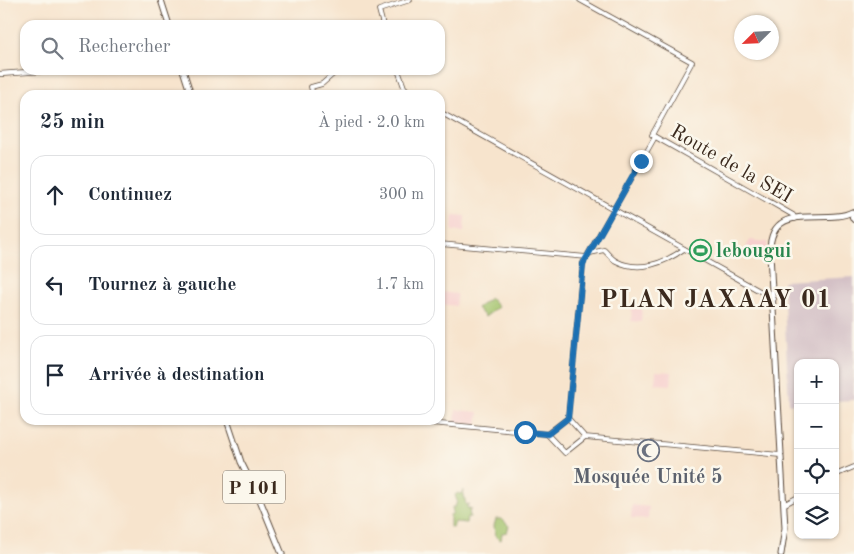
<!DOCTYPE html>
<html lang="fr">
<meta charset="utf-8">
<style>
body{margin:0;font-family:"Old Standard TT",serif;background:#f6f6f7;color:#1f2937}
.controls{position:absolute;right:15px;bottom:15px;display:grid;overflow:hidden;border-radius:10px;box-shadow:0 1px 4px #0004}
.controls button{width:45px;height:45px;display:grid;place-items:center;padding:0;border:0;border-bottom:1px solid #e0e1e3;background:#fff;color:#1f2937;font:25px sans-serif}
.compass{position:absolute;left:734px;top:15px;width:45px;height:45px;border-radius:50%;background:#fff;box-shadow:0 1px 4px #0004;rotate:246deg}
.stop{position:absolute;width:15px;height:15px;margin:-11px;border:4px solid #1f6fb2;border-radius:50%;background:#fff}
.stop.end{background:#1f6fb2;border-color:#fff;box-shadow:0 1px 5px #0008}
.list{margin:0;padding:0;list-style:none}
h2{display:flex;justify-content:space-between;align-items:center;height:65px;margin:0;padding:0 20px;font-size:21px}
h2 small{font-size:16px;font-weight:400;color:#747a83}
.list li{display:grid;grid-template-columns:32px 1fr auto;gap:15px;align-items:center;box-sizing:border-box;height:80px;margin:0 10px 10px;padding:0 10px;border:1px solid #e0e1e3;border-radius:15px}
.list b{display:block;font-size:19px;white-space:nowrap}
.list em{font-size:16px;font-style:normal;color:#747a83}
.icon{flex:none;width:28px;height:28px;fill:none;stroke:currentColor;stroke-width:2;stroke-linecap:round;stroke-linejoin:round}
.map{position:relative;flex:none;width:854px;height:554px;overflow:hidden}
.search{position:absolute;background:#fff;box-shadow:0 1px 4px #0004;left:20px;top:20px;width:425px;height:55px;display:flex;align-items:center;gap:12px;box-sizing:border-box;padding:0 18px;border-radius:15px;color:#747a83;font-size:19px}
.panel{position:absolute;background:#fff;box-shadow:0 1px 4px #0004;left:20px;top:90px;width:425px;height:335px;border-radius:15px}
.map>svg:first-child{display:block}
</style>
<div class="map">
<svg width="854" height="554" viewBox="0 0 854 554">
<rect width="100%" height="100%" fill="#fbf7ec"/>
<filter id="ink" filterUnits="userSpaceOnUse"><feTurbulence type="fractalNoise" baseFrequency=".02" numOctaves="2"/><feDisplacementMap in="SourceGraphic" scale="10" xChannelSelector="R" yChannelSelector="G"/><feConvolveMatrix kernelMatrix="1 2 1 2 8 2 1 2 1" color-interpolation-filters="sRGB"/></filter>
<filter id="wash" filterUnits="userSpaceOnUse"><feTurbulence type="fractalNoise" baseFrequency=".0096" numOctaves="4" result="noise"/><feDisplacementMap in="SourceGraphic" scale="20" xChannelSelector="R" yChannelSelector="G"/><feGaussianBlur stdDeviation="1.12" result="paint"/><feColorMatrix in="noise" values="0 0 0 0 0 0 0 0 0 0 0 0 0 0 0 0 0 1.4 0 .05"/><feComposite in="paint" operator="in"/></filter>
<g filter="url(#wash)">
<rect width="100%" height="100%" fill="#f7e4cd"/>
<g fill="#f7d0ce">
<path d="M453 215 465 216 464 232 452 231Z"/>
<path d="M750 240 767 242 768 262 745 250Z"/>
<path d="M440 292 457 294 456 306 440 304Z"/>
<path d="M632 306 642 307 641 322 631 321Z"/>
<path d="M656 371 672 372 671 385 655 384Z"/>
<path d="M456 410 479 412 477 425 455 423Z"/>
<path d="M632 505 649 507 648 519 631 518Z"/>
</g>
<path fill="#d2bec4" d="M854 277V400L835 401V363H798V403L789 404 783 281Z"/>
<g fill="#a2c26b" stroke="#6e7644">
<path d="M490 298 498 307 485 317 477 308Z"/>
<path d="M463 490 466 505 469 504 466 507 472 509H469L470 517H467L466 523 455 522 453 528 450 527V515L453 513 452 507H455L457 501 455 495 458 493 461 495Z"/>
<path d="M496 519H502L509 526 507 532 502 533 501 540 496 537 494 526Z"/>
</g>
</g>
<g filter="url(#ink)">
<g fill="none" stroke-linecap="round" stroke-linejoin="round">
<defs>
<g id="tertiary">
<path d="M580 0 692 62 652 135 779 207 793 215 795 219"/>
<path d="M383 25 379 10 410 0"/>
<path d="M398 70 404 87 412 95"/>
<path d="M313 95 311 87 322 84 338 70"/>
<path d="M440 112 774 299"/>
<path d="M440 244 587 257"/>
<path d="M590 253 604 250C608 254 612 259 616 261 639 273 665 263 684 249"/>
<path d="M568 418 583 263 655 137"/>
<path d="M398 420 547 434 565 453 585 437"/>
<path d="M547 434 568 418 585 437 780 455"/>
<path d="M835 475 854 467"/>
<path d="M785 504 798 497"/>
</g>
<path id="secondary" d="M0 74 56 70"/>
<g id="primary">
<path d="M161 0 169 25"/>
<path d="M183 70 191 95"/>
<path d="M227 420 241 462 260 500 282 554"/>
<path d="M781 454 770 254C768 198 826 226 852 212"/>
<path d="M781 457 785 528 781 554"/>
</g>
<path id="motorway" d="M853 217 854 219"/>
</defs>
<use href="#tertiary" stroke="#574638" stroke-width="5.5"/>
<use href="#secondary" stroke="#574638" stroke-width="6"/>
<use href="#primary" stroke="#574638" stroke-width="7"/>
<use href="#motorway" stroke="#574638" stroke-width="8"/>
<use href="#tertiary" stroke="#fff" stroke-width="4"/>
<use href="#secondary" stroke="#fff" stroke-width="4.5"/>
<use href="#primary" stroke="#fff" stroke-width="5"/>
<use href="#motorway" stroke="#fff" stroke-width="6"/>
</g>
</g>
<g fill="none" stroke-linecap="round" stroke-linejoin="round" filter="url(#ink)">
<path stroke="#1f6fb2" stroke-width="6" d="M525 432 548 434 568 418 583 264 641 161"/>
</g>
<defs>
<symbol id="stadium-ring" viewBox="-11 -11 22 22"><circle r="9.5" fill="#fbf7ec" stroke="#2e9e5b" stroke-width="1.5"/><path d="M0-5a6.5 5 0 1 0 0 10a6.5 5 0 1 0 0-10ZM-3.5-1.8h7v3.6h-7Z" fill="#2e9e5b"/></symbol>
<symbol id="mosque-ring" viewBox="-11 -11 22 22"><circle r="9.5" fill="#fbf7ec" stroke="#6b7280" stroke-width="1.5"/><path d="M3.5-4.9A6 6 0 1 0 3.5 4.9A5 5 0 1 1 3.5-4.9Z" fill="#6b7280"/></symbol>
</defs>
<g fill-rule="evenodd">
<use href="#stadium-ring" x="688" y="238" width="25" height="25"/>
<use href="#mosque-ring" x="636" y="438" width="25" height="25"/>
</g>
<g text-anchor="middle" stroke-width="5" stroke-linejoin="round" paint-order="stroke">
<rect fill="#fbf7ec" stroke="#75685c" stroke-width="1" x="223" y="470.5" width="62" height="33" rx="4"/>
<g font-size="19" font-weight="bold" fill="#3b2a1e">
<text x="254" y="494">P 101</text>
</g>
<g font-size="20" fill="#3b2a1e" stroke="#fbf7ec">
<text transform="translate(732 163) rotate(30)" y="7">Route de la SEI</text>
</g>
<g font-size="20" font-weight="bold" fill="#27864d" stroke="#fbf7ec" text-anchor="start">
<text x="716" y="257">lebougui</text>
</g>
<g font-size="20" font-weight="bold" fill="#5b616d" stroke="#fbf7ec">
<text x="648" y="483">Mosquée Unité 5</text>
</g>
<g font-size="25" font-weight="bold" letter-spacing="1" fill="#3b2a1e" stroke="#fbf7ec">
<text x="716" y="307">PLAN JAXAAY 01</text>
</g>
</g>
</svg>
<div class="controls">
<button>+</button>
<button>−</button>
<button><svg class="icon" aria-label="locate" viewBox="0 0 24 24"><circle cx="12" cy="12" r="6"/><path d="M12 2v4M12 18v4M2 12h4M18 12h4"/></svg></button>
<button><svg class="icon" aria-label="layers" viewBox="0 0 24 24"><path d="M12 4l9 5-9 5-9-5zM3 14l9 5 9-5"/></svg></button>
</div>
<svg class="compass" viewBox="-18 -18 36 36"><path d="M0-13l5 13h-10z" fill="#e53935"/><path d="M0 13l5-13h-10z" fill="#747a83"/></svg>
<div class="stop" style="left:525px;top:432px"></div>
<div class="stop end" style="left:641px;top:161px"></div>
<div class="search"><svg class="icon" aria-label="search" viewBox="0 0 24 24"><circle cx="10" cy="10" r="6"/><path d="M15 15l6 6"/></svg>Rechercher</div>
<section class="panel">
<h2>25 min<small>À pied · 2.0 km</small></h2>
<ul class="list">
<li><svg class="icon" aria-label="ahead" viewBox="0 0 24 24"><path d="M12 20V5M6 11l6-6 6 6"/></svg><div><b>Continuez</b></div><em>300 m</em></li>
<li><svg class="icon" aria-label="left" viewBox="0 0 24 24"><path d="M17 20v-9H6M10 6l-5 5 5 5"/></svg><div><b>Tournez à gauche</b></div><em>1.7 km</em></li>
<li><svg class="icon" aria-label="arrive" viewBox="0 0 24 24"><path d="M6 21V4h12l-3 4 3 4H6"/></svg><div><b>Arrivée à destination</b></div></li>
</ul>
</section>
</div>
